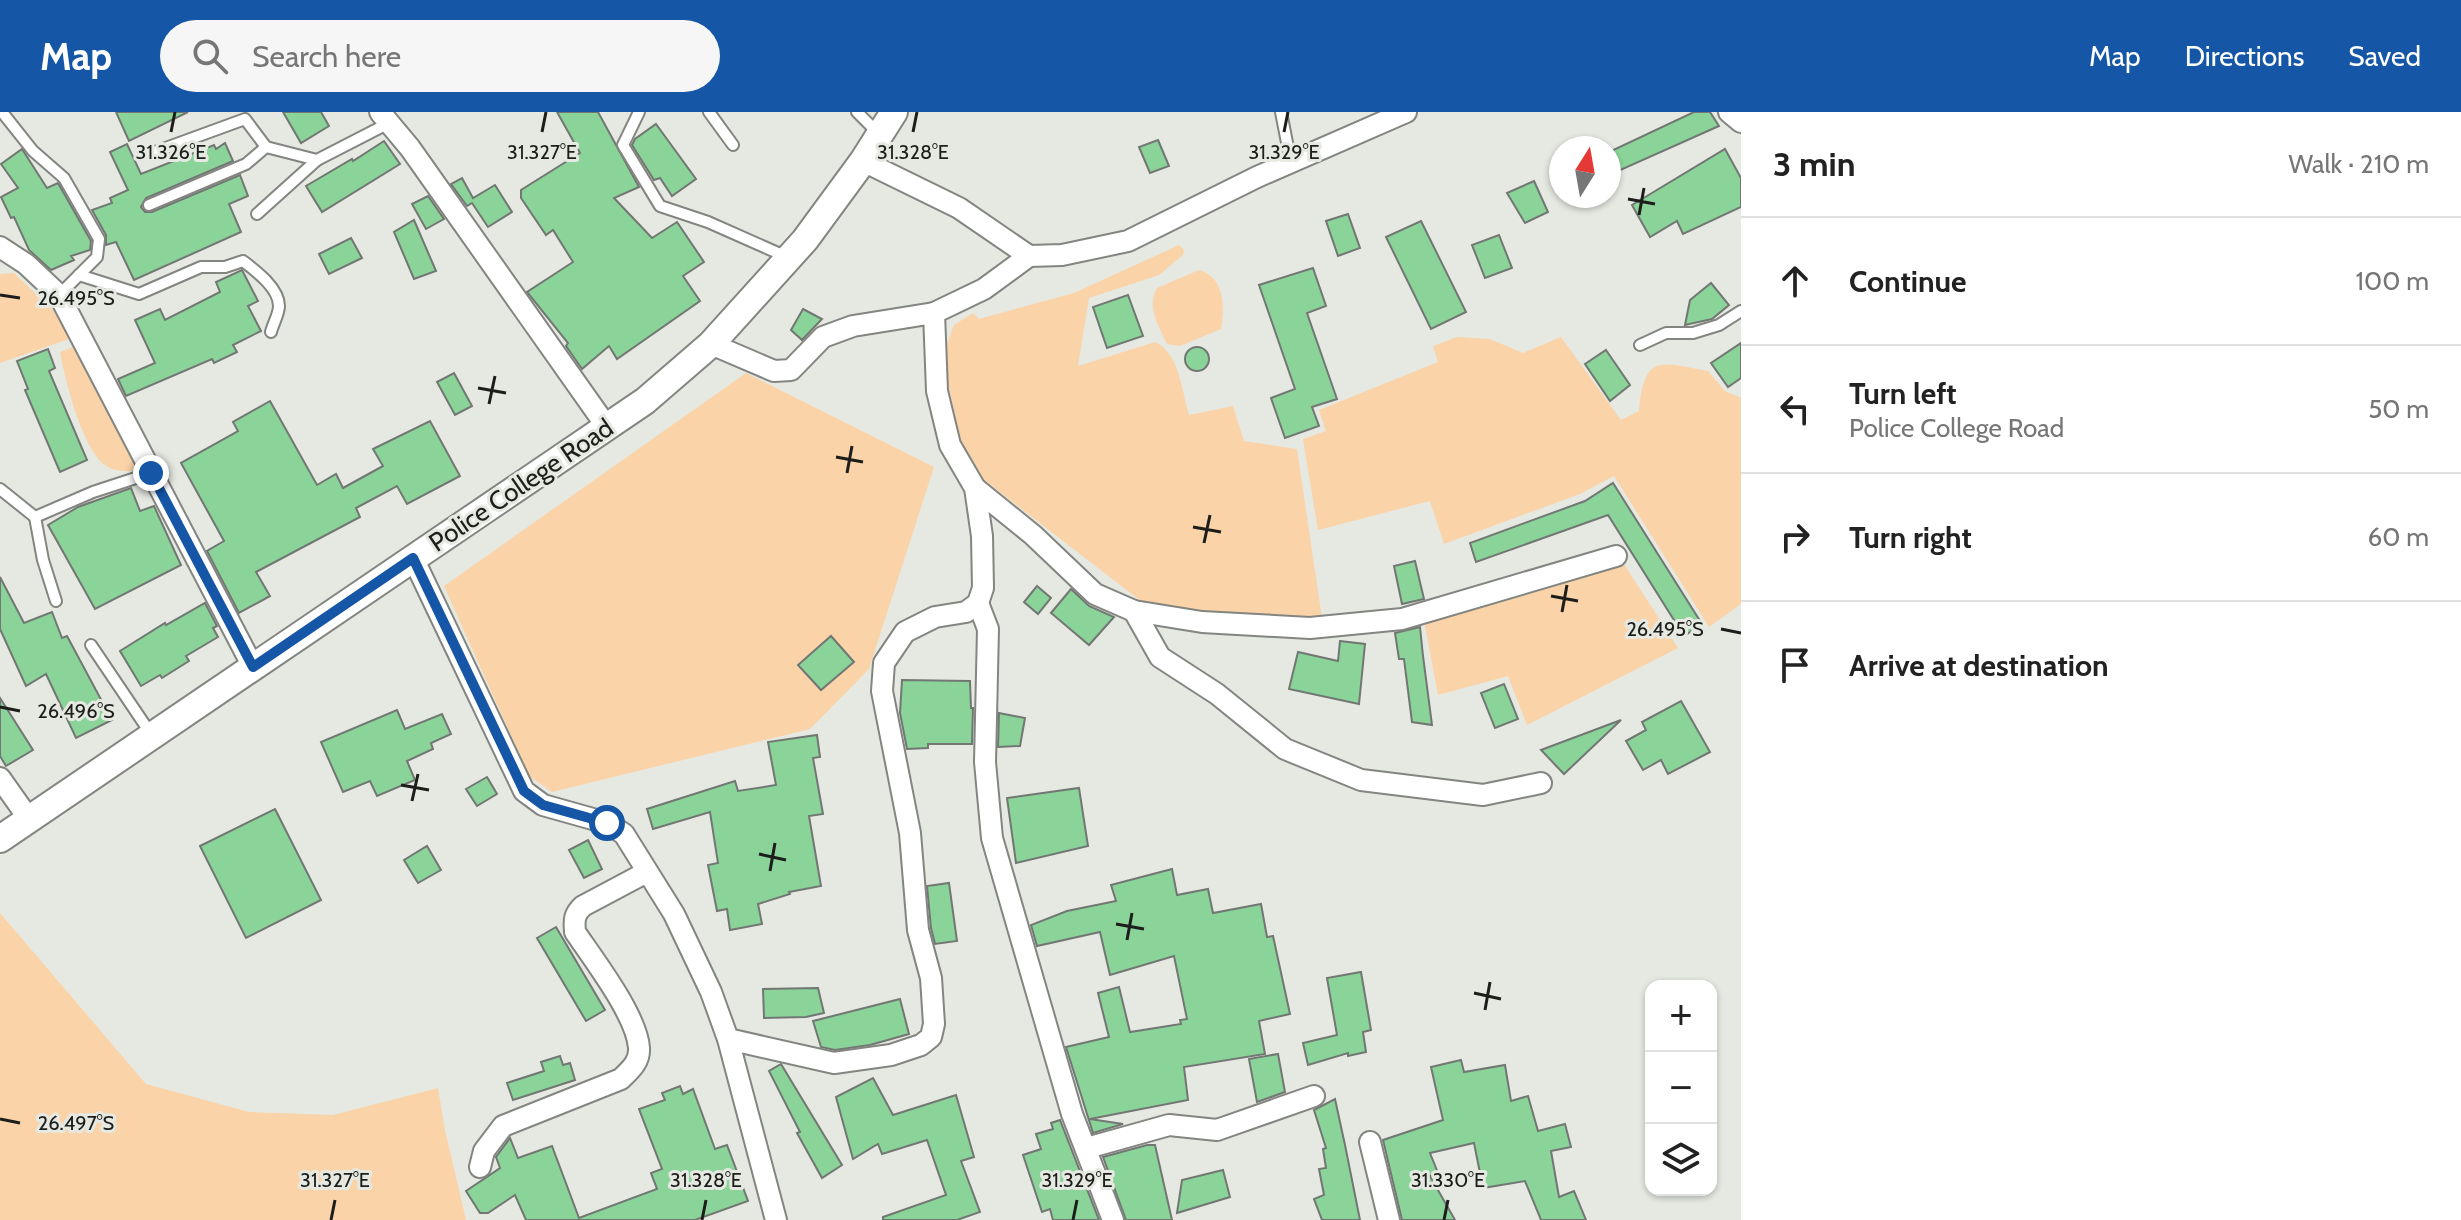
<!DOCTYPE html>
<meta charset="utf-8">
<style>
body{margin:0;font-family:Cabin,sans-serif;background:#f6f6f6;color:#222}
.controls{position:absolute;right:24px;bottom:24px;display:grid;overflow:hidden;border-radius:16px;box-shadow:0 2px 6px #0004}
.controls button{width:72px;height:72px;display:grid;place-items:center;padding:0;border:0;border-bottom:2px solid #e0e0e0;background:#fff;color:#222;font:40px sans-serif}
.compass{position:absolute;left:1549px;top:24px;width:72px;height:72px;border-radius:50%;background:#fff;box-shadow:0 2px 6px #0004;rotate:11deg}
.stop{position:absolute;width:24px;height:24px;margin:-18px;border:6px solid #1556a7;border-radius:50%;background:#fff}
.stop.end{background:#1556a7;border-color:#fff;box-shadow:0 2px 8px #0008}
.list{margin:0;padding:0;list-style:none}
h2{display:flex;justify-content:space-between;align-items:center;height:104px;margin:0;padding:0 32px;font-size:34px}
h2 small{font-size:26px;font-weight:400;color:#767676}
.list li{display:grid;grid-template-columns:52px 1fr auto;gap:24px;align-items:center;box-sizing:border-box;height:128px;padding:0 32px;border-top:2px solid #e0e0e0}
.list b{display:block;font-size:30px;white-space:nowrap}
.list p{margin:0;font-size:26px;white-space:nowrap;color:#767676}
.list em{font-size:26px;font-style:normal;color:#767676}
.icon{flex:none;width:44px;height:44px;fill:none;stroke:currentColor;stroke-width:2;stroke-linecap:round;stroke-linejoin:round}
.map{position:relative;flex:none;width:1741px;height:1108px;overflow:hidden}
header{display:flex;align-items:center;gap:48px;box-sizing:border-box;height:112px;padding:0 40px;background:#1556a7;color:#fff}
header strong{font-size:38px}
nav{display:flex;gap:44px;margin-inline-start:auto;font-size:28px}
.search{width:560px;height:72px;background:#f6f6f6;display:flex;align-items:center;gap:20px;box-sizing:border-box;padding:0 28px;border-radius:44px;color:#767676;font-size:30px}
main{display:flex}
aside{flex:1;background:#fff}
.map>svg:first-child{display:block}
</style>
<header>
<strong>Map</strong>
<div class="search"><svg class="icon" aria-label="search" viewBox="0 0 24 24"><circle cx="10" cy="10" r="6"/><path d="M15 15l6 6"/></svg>Search here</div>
<nav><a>Map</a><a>Directions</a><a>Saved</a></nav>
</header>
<main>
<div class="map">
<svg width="1741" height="1108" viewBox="0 0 1741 1108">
<rect width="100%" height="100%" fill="#e6e9e2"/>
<g fill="#fad3a8">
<path d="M1179 133 1184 138 1183 143 1159 163 1089 186 1078 254 1155 230C1179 240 1182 279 1189 303L1233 294 1244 329 1297 337 1322 506 1299 509 1199 502 1142 490 975 361 960 326 945 257 946 234 954 213 973 201 979 207 1074 181Z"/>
<path d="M1199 158C1225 165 1225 196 1221 217L1180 234 1167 232C1159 215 1146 194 1157 176Z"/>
<path d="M14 161 61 206 72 226 0 251V162Z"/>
<path d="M1457 225 1490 227 1523 241 1561 225 1621 308 1639 299C1644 241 1660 250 1708 259L1725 279 1741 286V492L1709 515 1614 364 1580 382 1444 432 1430 389 1318 418 1303 327 1326 319 1319 298 1438 250 1433 234Z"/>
<path d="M75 234 96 269 139 359C130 359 116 360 108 355 83 342 65 267 60 240Z"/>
<path d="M746 261 934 355 869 557 810 617 552 680 529 664 444 474Z"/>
<path d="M1622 449 1678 536 1527 613 1508 564 1438 583 1424 509Z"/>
<path d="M0 801 146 972 249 1000 333 1003 438 976 445 1018 466 1108H0Z"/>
</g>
<g fill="#8ad499" stroke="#727773" stroke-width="2">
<path d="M116 0H188L129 29Z"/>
<path d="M283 0H321L329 14 301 31Z"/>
<path d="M557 0H598L639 75 614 86 652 126 677 110 704 150 683 164 700 189 617 247 609 234 582 257 566 234 568 231 527 180 573 150 553 118 546 123 521 86V78L580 41Z"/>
<path d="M1694 0H1710L1719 14 1616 60 1609 40Z"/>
<path d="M656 12 696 67 672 84 660 66 654 68 632 33 635 27Z"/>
<path d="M1158 28 1169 54 1150 61 1139 35Z"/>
<path d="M384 29 400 52 322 100 306 74 352 47 353 49Z"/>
<path d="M225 31 233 49 146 86 141 95 145 100H152L240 63 248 84 229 92 241 120 134 168 116 130 106 133V123L92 98 112 91 110 86 128 78 110 40 127 32 141 62 214 33 216 37Z"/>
<path d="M22 37 47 76 58 71 91 129 90 138 71 144 74 148 51 158 29 138 14 105 11 106 1 85 18 76 1 52Z"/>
<path d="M1725 37 1741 66V95L1683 122 1677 109 1650 125 1632 93Z"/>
<path d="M462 66 473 86 495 73 512 100 488 115 472 91 467 94 451 72Z"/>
<path d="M1534 69 1548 100 1525 111 1507 81Z"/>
<path d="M428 84 444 107 426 117 412 92Z"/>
<path d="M1348 102 1360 136 1338 144 1326 109Z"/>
<path d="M414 108 436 159 414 167 394 120Z"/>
<path d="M1421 109 1466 200 1431 217 1386 125Z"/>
<path d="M1499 123 1512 156 1485 166 1472 133Z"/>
<path d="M351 126 362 146 329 162 319 142Z"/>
<path d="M1313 156 1326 194 1307 201 1337 287 1312 295 1319 314 1285 326 1271 286 1295 277 1259 173Z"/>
<path d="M242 158 258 189 248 194 261 219 233 233 237 240 214 251 212 247 126 284 118 267 155 251 135 208 160 197 165 208 220 180 216 170Z"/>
<path d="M1711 171 1729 193 1712 207 1685 213 1690 188Z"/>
<path d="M1128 183 1143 224 1107 236 1093 195Z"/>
<path d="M803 197 822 207 802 228 791 218Z"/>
<path d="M1741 231V266L1728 275 1711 251Z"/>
<circle cx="1197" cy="247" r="12"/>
<path d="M48 237 55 256 49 259 87 348 60 360 25 278 28 277 17 249Z"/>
<path d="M1606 238 1630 273 1610 289 1585 252Z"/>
<path d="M454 261 472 294 455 303 437 270Z"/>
<path d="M270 289 317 373 336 362 343 376 383 354 373 337 430 309 460 364 407 392 397 374 356 396 360 405 256 460 270 484 239 501 207 439 224 429 181 351 238 319 233 310Z"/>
<path d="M1613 371 1702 512 1684 524 1608 403 1476 450 1470 431 1585 389Z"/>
<path d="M131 376 140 399 154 394 181 453 95 497 48 413 78 395Z"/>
<path d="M1415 449 1424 487 1402 492 1394 454Z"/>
<path d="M0 465 24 511 52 500 62 526 67 524 112 608 76 626 46 562 26 574 0 517Z"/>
<path d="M1037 474 1051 486 1038 502 1024 490Z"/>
<path d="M1071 477 1089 494 1114 505 1089 533 1051 501Z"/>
<path d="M205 491 217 514 213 516 218 525 186 544 189 549 162 566 160 563 141 574 120 539 165 511 166 513Z"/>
<path d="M1420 515 1423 544 1432 613 1412 610 1404 547H1399L1395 521Z"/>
<path d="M831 524 854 550 821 578 798 553Z"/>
<path d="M1340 529 1365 532 1359 592 1289 577 1298 540 1338 549Z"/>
<path d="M902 568 970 569 971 596H973L972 632H928V636L907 637 900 601Z"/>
<path d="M1504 572 1518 607 1495 616 1481 581Z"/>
<path d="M0 586 33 638 6 654 0 644Z"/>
<path d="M1681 589 1710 640 1668 662 1661 648 1643 658 1626 629 1646 618 1642 610Z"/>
<path d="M397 598 405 617 442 602 451 622 431 631 433 637 407 649 415 668 377 684 370 669 343 680 321 630Z"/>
<path d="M999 601 1025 606 1020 634 998 635Z"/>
<path d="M1621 608 1564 662 1541 638Z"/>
<path d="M817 623 820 645 813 646 823 702 809 704 821 774 789 780 790 782 758 792 762 812 730 818 727 797 717 799 708 753 718 751 710 700 653 717 647 697 735 669 738 679 776 673 768 630Z"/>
<path d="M487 665 497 682 477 694 466 677Z"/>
<path d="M1079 676 1088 734 1016 751 1007 686Z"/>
<path d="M275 697 321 788 246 826 200 734Z"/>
<path d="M588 728 602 757 584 766 569 738Z"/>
<path d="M427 734 441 758 418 771 404 748Z"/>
<path d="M1172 757 1177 783 1208 777 1213 801 1261 792 1267 825 1273 824 1290 902 1259 909 1265 942 1184 955 1188 988 1090 1007 1123 1012 1093 1021 1066 935 1109 925 1098 881 1119 875 1130 920 1181 912 1180 908 1187 907 1174 844 1110 863 1100 820 1037 834 1031 813 1067 799 1116 789 1111 773Z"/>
<path d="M949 771 957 829 935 832 931 816 927 774Z"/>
<path d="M556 815 605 898 586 909 537 826Z"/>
<path d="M1361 860 1371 918 1363 920 1366 940 1348 944V941L1308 953 1303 931 1337 923 1327 866Z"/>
<path d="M818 876 824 901 806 905 764 906 763 877Z"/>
<path d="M900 887 909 922 870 933 835 938 821 935 813 909Z"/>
<path d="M1278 942 1285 980 1257 990 1249 947Z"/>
<path d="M560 944 563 953 570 951 575 968 513 988 507 971 544 959 541 950Z"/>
<path d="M1461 948 1464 960 1505 953 1511 989 1528 984 1538 1019 1565 1012 1571 1035 1551 1039 1559 1085 1574 1079 1586 1108H1541L1525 1069 1483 1076 1474 1031 1430 1041 1438 1061 1430 1064 1455 1108H1402L1383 1028 1443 1008 1431 955Z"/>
<path d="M781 952 842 1053 822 1066 797 1021 800 1020 769 959Z"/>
<path d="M873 966 893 1003 956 983 974 1045 961 1049 980 1100 957 1108H883V1105L946 1083 927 1028 882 1042 878 1032 853 1047 836 985Z"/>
<path d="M680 974 683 982 693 977 715 1037 727 1033 748 1089 695 1108H526L515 1083 488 1101H480L466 1079 500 1056 496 1045 510 1026 518 1046 552 1034 579 1106 657 1077 651 1061 662 1057 639 997 665 988 662 981Z"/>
<path d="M1335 987 1345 1033 1360 1108H1322L1314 1087 1324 1083 1319 1057 1326 1056 1323 1037 1326 1036 1314 998Z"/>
<path d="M1060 1008 1099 1108H1053L1050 1097 1042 1100 1023 1043 1041 1037 1036 1022 1053 1017 1051 1011Z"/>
<path d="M1147 1033H1155L1172 1108H1126L1103 1045Z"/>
<path d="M1223 1058 1230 1085 1177 1101 1182 1068Z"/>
</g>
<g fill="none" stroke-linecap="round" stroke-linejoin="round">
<defs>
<g id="service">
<path d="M2 0 33 39 64 66 99 127 97 145 59 183"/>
<path d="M639 0 623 33 660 94 708 110 787 145"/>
<path d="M709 0 733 33"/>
<path d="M857 0 878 21"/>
<path d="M1281 0 1291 51"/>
<path d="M152 41 245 7 266 35 317 48 389 11"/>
<path d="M149 93 246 52 266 35"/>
<path d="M257 102 317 48"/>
<path d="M79 163 139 182 201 155H225L243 149C256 159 279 176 279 194 279 202 273 212 271 220"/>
<path d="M1640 233 1666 221H1693L1719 213 1741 199"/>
<path d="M0 377 35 405 93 380 151 361"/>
<path d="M35 405 43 448 56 489"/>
<path d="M91 533 151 622"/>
</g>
<g id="minor">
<path d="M380 0 410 36 607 315"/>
<path d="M1729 0 1741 10"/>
<path d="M863 49 959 96 1029 144 1062 143 1128 129 1257 65 1406 0"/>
<path d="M0 135 26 152 59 183 253 555"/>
<path d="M711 232 774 259 791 258 823 225 853 214 934 201"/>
<path d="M975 376 1033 423 1095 482 1134 499 1202 510 1310 516 1402 507 1616 444"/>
<path d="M413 446 524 679 543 693 607 711 624 722 674 802 711 880 728 927 776 1108"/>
<path d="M978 491 988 517 985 650 992 726 1072 1002 1113 1108"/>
<path d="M1134 499 1160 545 1217 582 1285 637 1361 668 1483 683 1541 671"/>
<path d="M0 666 29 707"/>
<path d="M728 927 834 951 891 943 921 933 931 925 934 912 931 866 918 818 910 721 882 579 884 551 905 520 935 505 966 500 978 491 983 476 982 424 975 376 950 333 937 279 934 201 984 177 1029 144"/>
<path d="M1370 1030 1389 1108"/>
<path d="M1087 1036 1169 1013 1217 1018 1314 984"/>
<path d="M480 1055 484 1039 503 1014 621 967C630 958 640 950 639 936 637 904 594 848 575 820 574 808 574 802 583 794L647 760"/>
</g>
<path id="tertiary" d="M0 727 645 289 711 232 805 128 863 49 894 0"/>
</defs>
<use href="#service" stroke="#838580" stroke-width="14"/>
<use href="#minor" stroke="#838580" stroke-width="24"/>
<use href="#tertiary" stroke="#838580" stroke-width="30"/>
<use href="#service" stroke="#fff" stroke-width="10"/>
<use href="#minor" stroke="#fff" stroke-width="20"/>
<use href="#tertiary" stroke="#fff" stroke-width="26"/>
</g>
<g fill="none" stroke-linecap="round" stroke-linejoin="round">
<path stroke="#1556a7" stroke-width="10" d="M151 361 253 555 413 446 524 679 543 693 607 711"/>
</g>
<path fill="none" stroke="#1d1e1b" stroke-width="3" d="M171 20 175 0M542 20 546 0M913 20 917 0M1284 20 1288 0M1628 87 1655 92M1639 103 1644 76M0 183 20 186M478 276 506 281M489 292 495 264M836 345 863 350M847 361 852 334M1193 415 1221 420M1204 431 1210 403M1551 484 1578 489M1562 500 1567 473M1721 517 1741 521M0 595 20 599M401 673 429 678M412 689 418 662M759 742 786 748M770 759 775 731M1116 812 1144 817M1127 828 1132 801M1474 881 1501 887M1485 898 1490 870M0 1007 20 1011M331 1108 335 1088M702 1108 706 1088M1073 1108 1077 1088M1444 1108 1448 1088"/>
<g text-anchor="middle" stroke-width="6" stroke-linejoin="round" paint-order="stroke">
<g font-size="26" fill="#1d1e1b" stroke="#e6e9e2">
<text transform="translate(521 373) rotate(-34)" y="9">Police College Road</text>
</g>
</g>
<g font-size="20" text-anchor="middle" fill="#1d1e1b" stroke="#e6e9e2" stroke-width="6" stroke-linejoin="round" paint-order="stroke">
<text x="171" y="47">31.326°E</text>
<text x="542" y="47">31.327°E</text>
<text x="913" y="47">31.328°E</text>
<text x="1284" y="47">31.329°E</text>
<text x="76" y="193">26.495°S</text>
<text x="1665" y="524">26.495°S</text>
<text x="76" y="606">26.496°S</text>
<text x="76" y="1018">26.497°S</text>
<text x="335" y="1075">31.327°E</text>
<text x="706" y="1075">31.328°E</text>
<text x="1077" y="1075">31.329°E</text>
<text x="1448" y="1075">31.330°E</text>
</g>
</svg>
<div class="controls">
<button>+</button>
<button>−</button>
<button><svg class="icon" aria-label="layers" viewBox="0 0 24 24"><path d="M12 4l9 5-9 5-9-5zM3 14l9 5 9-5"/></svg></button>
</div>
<svg class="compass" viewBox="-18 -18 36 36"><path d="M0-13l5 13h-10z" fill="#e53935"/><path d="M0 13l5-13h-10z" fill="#767676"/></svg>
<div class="stop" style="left:607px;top:711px"></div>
<div class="stop end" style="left:151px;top:361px"></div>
</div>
<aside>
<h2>3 min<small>Walk · 210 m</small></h2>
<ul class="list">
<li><svg class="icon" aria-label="ahead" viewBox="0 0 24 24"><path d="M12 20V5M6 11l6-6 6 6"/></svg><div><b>Continue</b></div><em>100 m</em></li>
<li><svg class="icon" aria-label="left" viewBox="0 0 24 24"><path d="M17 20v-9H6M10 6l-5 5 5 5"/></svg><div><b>Turn left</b><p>Police College Road</p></div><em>50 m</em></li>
<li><svg class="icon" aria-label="right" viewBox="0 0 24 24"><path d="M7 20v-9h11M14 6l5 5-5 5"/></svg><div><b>Turn right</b></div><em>60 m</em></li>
<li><svg class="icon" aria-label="arrive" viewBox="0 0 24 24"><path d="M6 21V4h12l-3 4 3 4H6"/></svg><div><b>Arrive at destination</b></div></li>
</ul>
</aside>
</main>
